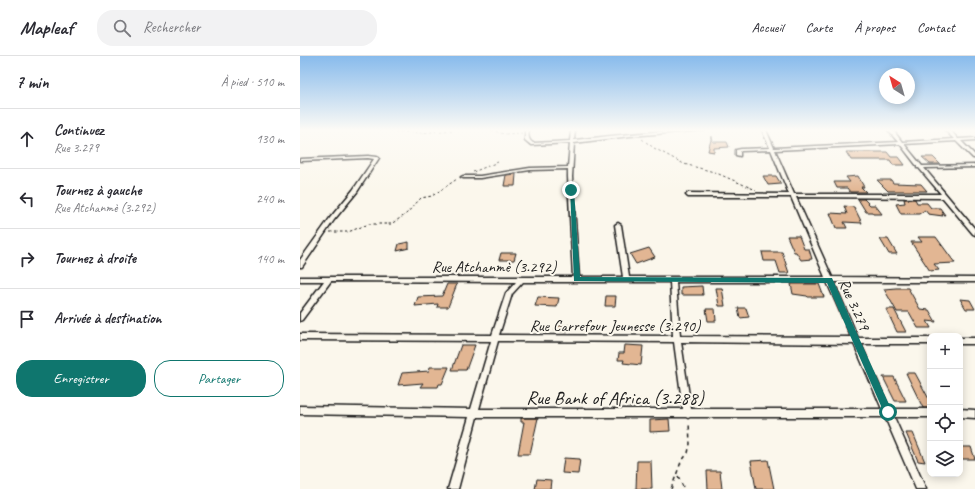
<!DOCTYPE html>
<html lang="fr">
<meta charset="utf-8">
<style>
body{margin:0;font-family:Caveat,sans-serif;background:#f2f2f3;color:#2b2b33}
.controls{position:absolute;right:12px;bottom:12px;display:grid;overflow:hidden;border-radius:8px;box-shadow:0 2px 10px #0003}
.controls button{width:36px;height:36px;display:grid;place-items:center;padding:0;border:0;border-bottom:1px solid #e1e1e2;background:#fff;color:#2b2b33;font:20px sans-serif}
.compass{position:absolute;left:579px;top:12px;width:36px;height:36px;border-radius:50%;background:#fff;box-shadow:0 2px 10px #0003;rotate:323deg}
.stop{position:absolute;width:12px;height:12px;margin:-9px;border:3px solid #0f766e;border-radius:50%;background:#fff}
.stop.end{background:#0f766e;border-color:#fff;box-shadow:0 1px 4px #0008}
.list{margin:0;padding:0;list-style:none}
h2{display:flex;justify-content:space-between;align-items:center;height:52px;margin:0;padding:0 16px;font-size:17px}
h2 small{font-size:13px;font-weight:400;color:#7c7c81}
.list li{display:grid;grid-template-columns:26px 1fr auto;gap:12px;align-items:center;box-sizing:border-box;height:60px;padding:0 16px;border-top:1px solid #e1e1e2}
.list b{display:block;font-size:15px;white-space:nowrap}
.list p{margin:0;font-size:13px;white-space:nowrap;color:#7c7c81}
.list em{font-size:13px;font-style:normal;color:#7c7c81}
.actions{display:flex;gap:8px;padding:12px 16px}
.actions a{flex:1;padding:9px 0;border:1px solid #0f766e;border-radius:16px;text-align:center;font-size:14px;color:#0f766e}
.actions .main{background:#0f766e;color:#fff}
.icon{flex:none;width:22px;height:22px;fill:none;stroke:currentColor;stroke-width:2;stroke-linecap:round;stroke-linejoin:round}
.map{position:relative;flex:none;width:675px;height:433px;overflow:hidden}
header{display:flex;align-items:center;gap:24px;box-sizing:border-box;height:56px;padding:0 20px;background:#fff;border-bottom:1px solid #e1e1e2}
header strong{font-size:19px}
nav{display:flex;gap:22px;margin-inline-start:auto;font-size:14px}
.search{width:280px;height:36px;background:#f2f2f3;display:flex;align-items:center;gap:10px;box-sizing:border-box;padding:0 14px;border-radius:16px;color:#7c7c81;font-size:15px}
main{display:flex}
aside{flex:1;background:#fff}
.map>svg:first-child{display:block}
</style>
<header>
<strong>Mapleaf</strong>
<div class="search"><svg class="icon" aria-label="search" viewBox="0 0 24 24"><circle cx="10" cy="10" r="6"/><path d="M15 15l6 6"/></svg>Rechercher</div>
<nav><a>Accueil</a><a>Carte</a><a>À propos</a><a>Contact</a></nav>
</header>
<main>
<aside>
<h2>7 min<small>À pied · 510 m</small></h2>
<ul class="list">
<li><svg class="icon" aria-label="ahead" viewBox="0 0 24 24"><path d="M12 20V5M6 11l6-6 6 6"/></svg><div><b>Continuez</b><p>Rue 3.279</p></div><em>130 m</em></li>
<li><svg class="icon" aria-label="left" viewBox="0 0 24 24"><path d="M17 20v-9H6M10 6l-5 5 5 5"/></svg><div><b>Tournez à gauche</b><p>Rue Atchanmè (3.292)</p></div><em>240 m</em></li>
<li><svg class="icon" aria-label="right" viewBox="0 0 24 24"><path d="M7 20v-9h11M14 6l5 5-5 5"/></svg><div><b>Tournez à droite</b></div><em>140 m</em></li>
<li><svg class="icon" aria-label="arrive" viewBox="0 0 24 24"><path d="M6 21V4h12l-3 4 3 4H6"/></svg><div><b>Arrivée à destination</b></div></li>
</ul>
<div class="actions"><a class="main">Enregistrer</a><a>Partager</a></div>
</aside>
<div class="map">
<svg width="675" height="433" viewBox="0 0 675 433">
<rect width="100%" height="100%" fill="#fbf7ec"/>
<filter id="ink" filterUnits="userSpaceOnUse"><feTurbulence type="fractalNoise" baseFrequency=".025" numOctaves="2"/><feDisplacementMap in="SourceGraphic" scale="8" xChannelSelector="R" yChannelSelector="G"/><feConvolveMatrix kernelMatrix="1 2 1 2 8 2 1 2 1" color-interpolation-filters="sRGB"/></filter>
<g filter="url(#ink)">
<g fill="#e2b693" stroke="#1c1c1c">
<path d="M412 80 413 86H427L429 91 414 92V96L408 95Z"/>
<path d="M546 96H587L591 101H599L605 109H593L590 104H551Z"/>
<path d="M622 101H633L640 108H630Z"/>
<path d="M216 118 215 130H204L206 119Z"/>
<path d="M463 120H476L481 128 468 129Z"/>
<path d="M558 120 564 131H561L566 136H550L547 132H537L534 126H550L546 121Z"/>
<path d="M577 124H591L593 127 621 128 627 135H588Z"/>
<path d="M558 143H564L570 149H575L582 158H573L572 156H566Z"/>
<path d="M604 143H615L617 147H627L631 152H640L645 159 642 158 643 160 628 158 625 154 619 158H601L596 148 605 147Z"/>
<path d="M544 150 554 151 562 167 544 166 547 172H536L530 157 547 158Z"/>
<path d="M487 180H499L504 193H509L512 203 501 204 496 196H494Z"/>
<path d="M618 181H636L655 207 634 208 639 214 630 215 611 186H622Z"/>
<path d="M580 183H588L597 198H589Z"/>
<path d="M109 186V192L97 195 99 188Z"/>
<path d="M349 192 355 201 336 208 330 198Z"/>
<path d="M462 196H482L489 217H480L476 205H464Z"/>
<path d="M201 197H216L214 204H199Z"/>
<path d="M147 228H157L148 251H137L138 248 115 250 118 241 142 240Z"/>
<path d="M491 228H519L524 241H508L507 240 493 238Z"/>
<path d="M402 230 403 239H381V231Z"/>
<path d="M416 232H422L425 250H419Z"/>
<path d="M596 232H608L620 253 629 254 636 266 627 265 631 272H618L609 256H597L584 233Z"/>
<path d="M306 240H316L315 250H305Z"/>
<path d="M238 241 259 242 257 251 235 250Z"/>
<path d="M660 243 670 244 675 253H666Z"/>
<path d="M438 252H446L449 261 440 262Z"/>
<path d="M406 253H415L416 265H408Z"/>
<path d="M586 253H594L606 276H597Z"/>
<path d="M269 269 268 275H255L256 270Z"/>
<path d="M161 289H175L166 314H152Z"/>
<path d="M325 289 343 290 341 309 323 307 324 304H318L319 297H324Z"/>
<path d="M130 311H149L142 328H139L138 331H120L123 327 98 329 102 317 129 315Z"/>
<path d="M606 317H615L630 345V352H623Z"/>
<path d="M583 321H594L606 345H595Z"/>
<path d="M221 362H238L230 398H218L224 366H221Z"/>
<path d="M369 363 370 375 350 376V364Z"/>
<path d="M606 377H613L625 406 618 405Z"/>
<path d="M660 391H671L675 403H661Z"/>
<path d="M264 402 280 403 278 418 262 417Z"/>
<path d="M468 404 474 433H456L451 405Z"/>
<path d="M337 405H351L352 433H336Z"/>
<path d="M407 415H420L422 433H408Z"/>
<path d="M237 423 251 424 250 433H235Z"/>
</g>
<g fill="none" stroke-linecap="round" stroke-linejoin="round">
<defs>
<g id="street">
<path d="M225 74H229C228 79 228 84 233 87L270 85 271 74H275L274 84C318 79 361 74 405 74L330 80 274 87 272 121 279 221H323L315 169 318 167 321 169 329 221H525L491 141H388L386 139 388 137 489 138 471 94 441 95 440 96V100L436 99V94L441 93 470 92 462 74H466L474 92 598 86 588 74H593L602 86 654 83 645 74H650L658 83 675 82V84L661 85 675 99V102H673L656 85 604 88 622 110 675 109V111L624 112 675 173V179L673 178 643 142 496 141 532 221 675 222V226H534L558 282H630V288H561L590 353H630V361H594L626 433H616L585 361H390L388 362 386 361H177L158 433H148L169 361 0 358V350L171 353 191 285 0 284V278L192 279 206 237 216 226 31 225 2 264 0 265V257L24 225H0V221H273L268 121V113L230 114 180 122H163L161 121 163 120H180L230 112 268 111 270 87 231 89 225 84ZM600 88 617 110V112H619L641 138H494L475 94ZM223 226H370L373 280 199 279 212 238ZM376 226H527L551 281 380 280ZM198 285 374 286 383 353H179ZM381 286 554 288 582 353H391Z"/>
<path d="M68 100 77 101 79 102 57 136 34 164 2 211H0V204L30 162 53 134 74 103 68 102 0 105V103Z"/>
<rect x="660" y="282" width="15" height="6"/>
<path d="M660 353 675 354V362L660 361Z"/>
</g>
</defs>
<use href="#street" stroke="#1c1c1c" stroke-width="3"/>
<g stroke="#1c1c1c" stroke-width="1" stroke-dasharray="2.5 2.5" stroke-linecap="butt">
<path d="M80 74 120 77 154 74"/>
<path d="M191 74 204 78 222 77"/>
<path d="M342 83 354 92 384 108 414 116 456 134"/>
<path d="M173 116 198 106"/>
<path d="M30 176H48L69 168H91L105 159 121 142 132 140 157 123"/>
</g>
<g stroke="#1c1c1c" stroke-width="1.5" stroke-dasharray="4 4" stroke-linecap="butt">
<path d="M378 420 384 433"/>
<path d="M371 433 381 406 388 397 390 388 389 366"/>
</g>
<use href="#street" fill="#fbf7ec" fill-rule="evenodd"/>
</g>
</g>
<linearGradient id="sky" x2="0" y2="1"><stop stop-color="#88bbec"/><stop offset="0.55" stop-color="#fdfbf6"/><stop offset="1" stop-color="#fdfbf6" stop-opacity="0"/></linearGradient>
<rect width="675" height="135" fill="url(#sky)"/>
<path fill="#0f766e" d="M270 133 274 134 280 221 532 222 591 353 592 356 591 359 588 361 585 359 527 227 274 225Z"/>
<g text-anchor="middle" stroke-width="4" stroke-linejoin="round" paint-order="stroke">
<g font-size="16" fill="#1c1c1c" stroke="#fbf7ec">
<text x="194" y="216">Rue Atchanmè (3.292)</text>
<text transform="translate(555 248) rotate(66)" y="6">Rue 3.279</text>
<text x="315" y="275">Rue Carrefour Jeunesse (3.290)</text>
</g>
<g font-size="19" fill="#1c1c1c" stroke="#fbf7ec">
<text x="315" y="348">Rue Bank of Africa (3.288)</text>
</g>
</g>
</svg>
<div class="controls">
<button>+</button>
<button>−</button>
<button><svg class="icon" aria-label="locate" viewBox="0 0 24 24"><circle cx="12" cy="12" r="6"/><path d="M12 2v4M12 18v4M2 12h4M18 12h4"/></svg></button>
<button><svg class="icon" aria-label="layers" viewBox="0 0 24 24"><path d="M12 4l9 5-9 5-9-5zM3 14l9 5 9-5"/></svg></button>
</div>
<svg class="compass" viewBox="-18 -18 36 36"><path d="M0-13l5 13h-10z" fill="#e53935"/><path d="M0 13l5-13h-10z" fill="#7c7c81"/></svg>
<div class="stop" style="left:588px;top:356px"></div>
<div class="stop end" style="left:271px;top:134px"></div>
</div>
</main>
